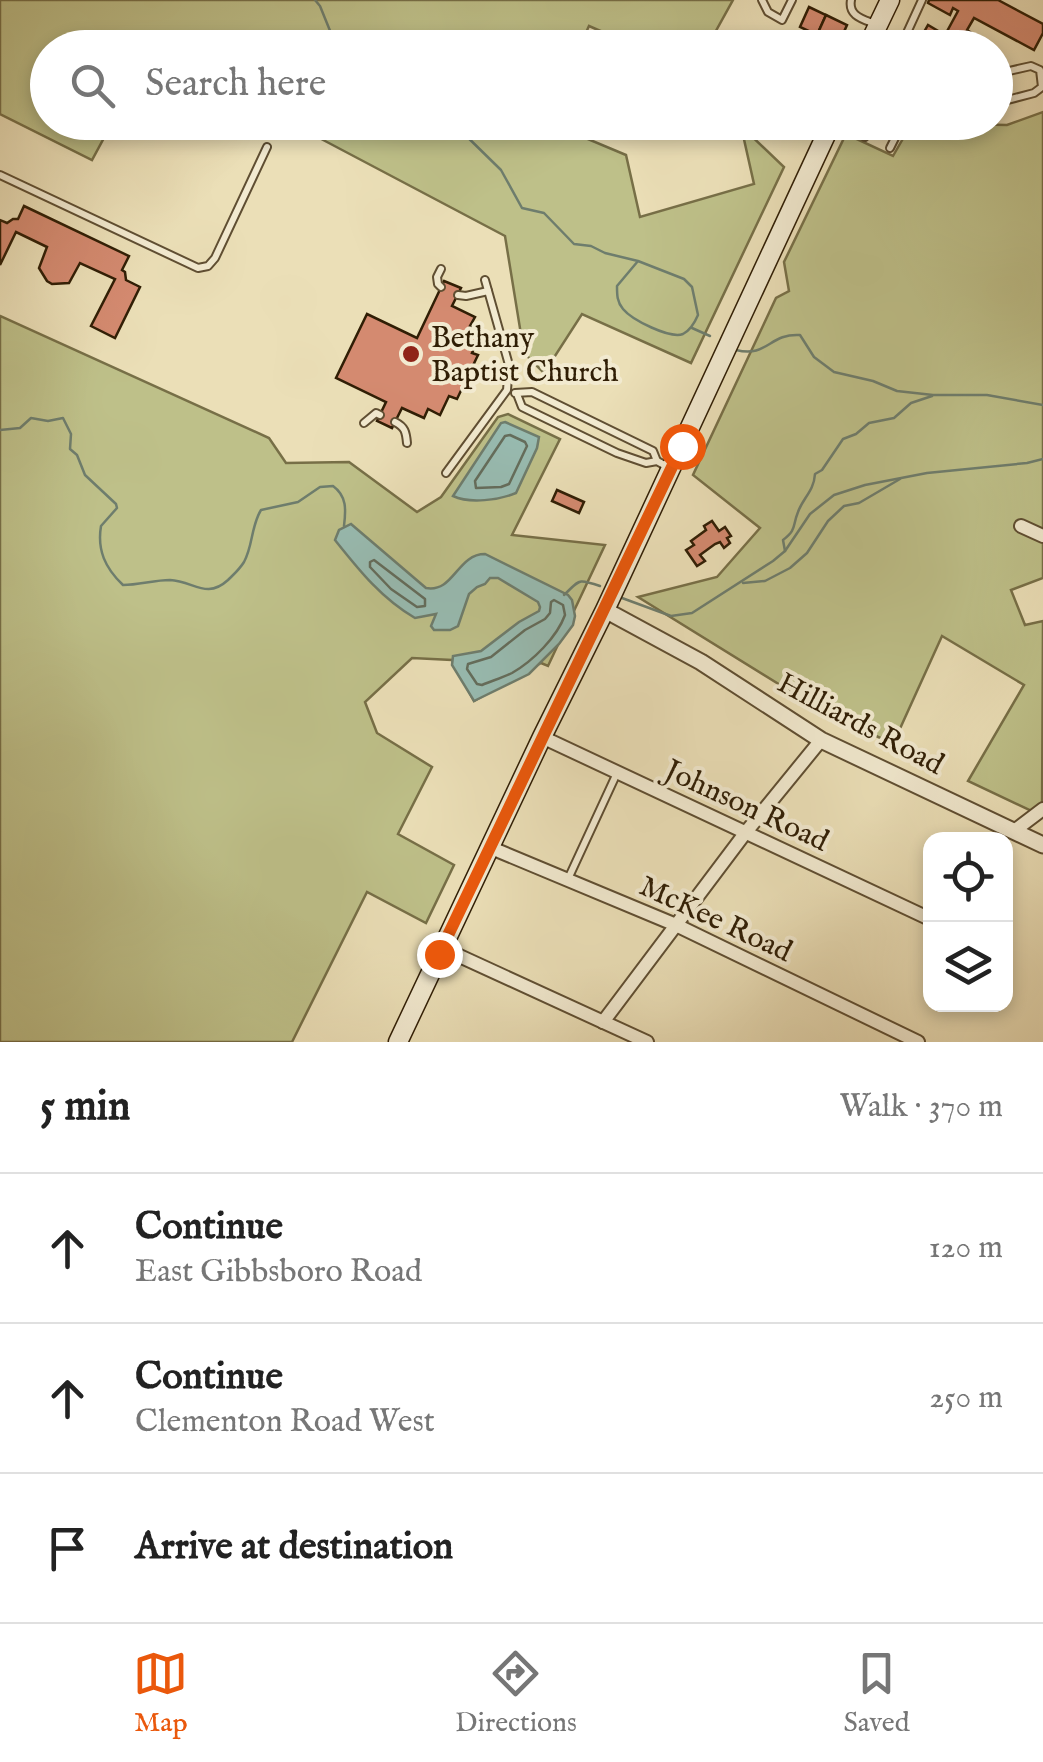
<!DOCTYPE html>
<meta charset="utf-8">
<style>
body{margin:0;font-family:"IM FELL English",serif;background:#f6f6f6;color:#222}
.controls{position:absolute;right:30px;bottom:30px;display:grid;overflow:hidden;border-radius:20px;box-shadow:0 5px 15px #0003}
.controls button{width:90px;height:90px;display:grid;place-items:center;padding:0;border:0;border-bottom:2px solid #e0e0e0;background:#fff;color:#222;font:50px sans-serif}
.stop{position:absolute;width:30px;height:30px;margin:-22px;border:8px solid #ea580c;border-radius:50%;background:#fff}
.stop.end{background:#ea580c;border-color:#fff;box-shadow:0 2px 10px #0008}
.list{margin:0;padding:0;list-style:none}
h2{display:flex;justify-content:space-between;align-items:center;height:130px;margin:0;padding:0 40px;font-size:42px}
h2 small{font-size:32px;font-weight:400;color:#767676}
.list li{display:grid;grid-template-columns:65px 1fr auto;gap:30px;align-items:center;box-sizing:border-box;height:150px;padding:0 40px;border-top:2px solid #e0e0e0}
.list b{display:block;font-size:38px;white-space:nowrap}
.list p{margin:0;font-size:32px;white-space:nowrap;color:#767676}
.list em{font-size:32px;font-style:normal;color:#767676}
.icon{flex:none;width:55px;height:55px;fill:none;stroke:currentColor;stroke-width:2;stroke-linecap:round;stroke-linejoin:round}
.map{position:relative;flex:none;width:1043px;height:1042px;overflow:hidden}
.search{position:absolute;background:#fff;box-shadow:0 5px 15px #0003;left:30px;right:30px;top:30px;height:110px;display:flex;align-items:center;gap:25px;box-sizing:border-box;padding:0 35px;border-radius:55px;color:#767676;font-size:38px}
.sheet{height:580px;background:#fff}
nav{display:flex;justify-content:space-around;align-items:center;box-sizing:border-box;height:140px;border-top:2px solid #e0e0e0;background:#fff;font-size:28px;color:#767676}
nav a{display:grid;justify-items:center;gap:5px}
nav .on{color:#ea580c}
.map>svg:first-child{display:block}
</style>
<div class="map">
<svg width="1043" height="1042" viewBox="0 0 1043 1042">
<rect width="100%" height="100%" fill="#ebdfb7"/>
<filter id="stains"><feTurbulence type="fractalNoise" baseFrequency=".002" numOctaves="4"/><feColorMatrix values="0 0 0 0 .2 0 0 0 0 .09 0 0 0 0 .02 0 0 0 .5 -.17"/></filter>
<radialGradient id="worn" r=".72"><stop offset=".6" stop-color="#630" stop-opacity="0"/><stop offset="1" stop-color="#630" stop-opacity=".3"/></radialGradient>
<g fill="#bec089" stroke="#776f47" stroke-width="2.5">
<path d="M0 0H733L707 47H637L589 26 579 48H48V122L112 123 92 160 0 114Z"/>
<path d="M1043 112V578L1011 590 1025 625 1043 621 1042 816 968 781 1024 685 942 636 893 744 819 709 638 597 717 577 760 528 693 475 776 298 789 291 784 262 846 134 893 156 912 123 1007 125Z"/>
<path d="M291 123H559V127L626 155 640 217 754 184 741 126 784 167 691 363 582 314 544 373 524 353 505 236Z"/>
<path d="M0 316 269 438 286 463 349 462 417 512 441 497 498 417 508 414 560 439 512 535 605 545 548 666 541 663 474 701 452 660 412 658 365 702 377 733 432 767 398 834 454 865 426 923 367 892 292 1042H0Z"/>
</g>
<g fill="#98bcb2" stroke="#6e7d6d" stroke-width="2.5">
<path d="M505 422 539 437 537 448 516 493C499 500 470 504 453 496L501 423Z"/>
<path d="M351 524 426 588C454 593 457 554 485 554L568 595 572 600 575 616 573 625 559 644 529 674 474 701 452 665 453 656 481 651 519 622 539 611 540 607 538 602 498 578H490L485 584 477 587 469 594 458 626 450 630H434L431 626 436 614 415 618C381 598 359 570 335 540L339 530Z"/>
</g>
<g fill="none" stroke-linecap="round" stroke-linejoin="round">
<g stroke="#646d5c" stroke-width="2.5">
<path d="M510 435 525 442 527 446 509 484 501 487 476 488 475 481 505 436Z"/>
<path d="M374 560 425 599V606L417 607 391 589 370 567V562Z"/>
<path d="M554 600 563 605 565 615C557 637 533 661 512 673 502 678 491 681 482 685L477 684 467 669 468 664 491 657 525 630 545 619 550 613 551 602Z"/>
</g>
<g stroke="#6e7d6d" stroke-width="2.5">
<path d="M315 0 320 6 337 48"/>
<path d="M452 122 501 170 522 208 544 213 574 244 591 246 605 253 638 261 684 279 692 287 698 315C695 322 691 330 683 334 670 339 632 320 623 309 617 302 617 295 617 286L638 261"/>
<path d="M692 328 710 336"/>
<path d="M736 350C768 358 769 333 800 335L814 357 834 372 873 381 897 391 933 395H987L1043 405"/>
<path d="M0 430 20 428 31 418 48 421 63 418 71 434 70 449 77 455 85 475 116 504 117 508 101 526C97 550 105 568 123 585 139 585 154 580 170 580 194 581 206 600 228 580 234 574 239 570 244 562 253 546 251 526 261 510L298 502 320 487 333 486C347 496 346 510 344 526"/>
<path d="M785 551 783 540C797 529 792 527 798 512 803 498 814 491 815 474L822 470 843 439 856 434 869 423 894 418 911 403 932 396"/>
<path d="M743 583 765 581 790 568 807 553 828 521 844 506 859 503 900 479"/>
<path d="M564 595C580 580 577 578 600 586"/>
<path d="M622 598 671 616 692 613 773 561 785 551 810 514 834 495 865 485 927 473 1027 463 1043 459"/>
</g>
</g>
<g fill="#d48a70" stroke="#301e05" stroke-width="2.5">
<path d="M929 0H998L1043 24V33L1034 50 974 18 967 30 970 32 962 48H915L928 25 945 35 958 11 953 8 950 15 928 3Z"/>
<path d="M809 7 826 15 817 35 800 27Z"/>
<path d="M826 15 847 25 838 45 817 35Z"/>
<path d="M24 206 129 256 122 270 125 272 126 280 140 287 115 338 91 326 115 279 80 263 69 283 52 284 47 281 39 268 47 247 16 232 0 265V220L7 223 13 219H18Z"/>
<path d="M444 281 461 288 452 306 475 317 470 326 482 331 472 353 478 355 457 399 449 396 440 415 428 409 424 418 402 408 392 428 377 421 386 402 336 378 367 314 417 338Z"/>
<path d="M557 490 584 502 579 513 552 501Z"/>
<path d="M712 521 719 531 725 527 731 536 727 538 730 543 724 548 720 542 715 544 700 555 705 561 697 566 686 550 694 545 691 541 706 530 704 526Z"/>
</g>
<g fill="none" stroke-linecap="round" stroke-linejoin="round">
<defs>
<g id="service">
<path d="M762 0 768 12 782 20 792 0"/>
<path d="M851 0C848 16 863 19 875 24"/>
<path d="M900 48 922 0"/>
<path d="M996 74 1031 66 1040 70 1042 87 1034 93 996 103"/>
<path d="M796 122 822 135"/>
<path d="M865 137 872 122"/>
<path d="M890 148 903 122"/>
<path d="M0 175 198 268 208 266 215 258 267 147"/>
<path d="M441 269 437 277 438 284 441 287"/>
<path d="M458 295 466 296 488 291"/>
<path d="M515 393 532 392 653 451 657 461"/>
<path d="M517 394 522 407 617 453 646 463 657 461 668 467"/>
<path d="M395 422C405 427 406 432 407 443"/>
<path d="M364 423 376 413 380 415"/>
<path d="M446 473 507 390 509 365 485 280"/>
<path d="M568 879 617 773"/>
</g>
<g id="minor">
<path d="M1021 526 1043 536"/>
<path d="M542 737 930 919"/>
<path d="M1014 831 1043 809"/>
<path d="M489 847 676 925 918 1042"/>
<path d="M442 948 647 1042"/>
<path d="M603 1022 746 832 821 740"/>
</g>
<path id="tertiary" d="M605 610 701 662 821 740 1043 845"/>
<g id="secondary">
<path d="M867 48 890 0"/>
<path d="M398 1042 542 737 605 610 832 122"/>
</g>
</defs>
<use href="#service" stroke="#5f4e32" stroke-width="10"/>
<use href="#minor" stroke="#5f4e32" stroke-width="16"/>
<use href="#tertiary" stroke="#5f4e32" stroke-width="19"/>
<use href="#secondary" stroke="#301e05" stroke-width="21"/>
<use href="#service" stroke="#f2ead0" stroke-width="6"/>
<use href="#minor" stroke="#f2ead0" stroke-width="12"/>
<use href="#tertiary" stroke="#f2ead0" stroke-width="15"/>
<use href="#secondary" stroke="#f2ead0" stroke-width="18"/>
</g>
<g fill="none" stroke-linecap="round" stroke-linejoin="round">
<path stroke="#ea580c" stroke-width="12" d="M439 954 682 446"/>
</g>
<circle fill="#8f2418" stroke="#f2ead0" stroke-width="4" cx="411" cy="354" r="10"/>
<g text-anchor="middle" stroke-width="8" stroke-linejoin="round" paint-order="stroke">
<g font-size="30" fill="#301e05" stroke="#f2ead0" text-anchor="start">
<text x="431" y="347">Bethany<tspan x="431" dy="34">Baptist Church</tspan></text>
</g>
<g font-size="30" fill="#301e05" stroke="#f2ead0">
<text transform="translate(861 723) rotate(28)" y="10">Hilliards Road</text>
<text transform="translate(747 805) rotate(25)" y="10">Johnson Road</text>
<text transform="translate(716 918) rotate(25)" y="10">McKee Road</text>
</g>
</g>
<rect width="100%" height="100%" filter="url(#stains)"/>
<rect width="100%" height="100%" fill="url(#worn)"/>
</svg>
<div class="controls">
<button><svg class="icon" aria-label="locate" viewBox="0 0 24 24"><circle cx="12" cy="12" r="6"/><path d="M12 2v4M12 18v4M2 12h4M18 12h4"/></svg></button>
<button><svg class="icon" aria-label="layers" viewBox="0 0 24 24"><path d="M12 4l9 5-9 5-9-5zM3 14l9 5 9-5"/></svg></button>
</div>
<div class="stop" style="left:682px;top:446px"></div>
<div class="stop end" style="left:439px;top:954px"></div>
<div class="search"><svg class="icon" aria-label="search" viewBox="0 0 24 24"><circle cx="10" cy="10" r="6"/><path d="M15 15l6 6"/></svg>Search here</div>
</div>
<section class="sheet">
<h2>5 min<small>Walk · 370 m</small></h2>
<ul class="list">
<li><svg class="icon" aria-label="ahead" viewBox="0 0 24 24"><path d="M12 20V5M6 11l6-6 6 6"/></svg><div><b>Continue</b><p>East Gibbsboro Road</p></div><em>120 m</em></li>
<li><svg class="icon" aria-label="ahead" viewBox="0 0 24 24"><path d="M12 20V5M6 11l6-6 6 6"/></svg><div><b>Continue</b><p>Clementon Road West</p></div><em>250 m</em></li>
<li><svg class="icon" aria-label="arrive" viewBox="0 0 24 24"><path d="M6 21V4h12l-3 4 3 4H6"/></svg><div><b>Arrive at destination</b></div></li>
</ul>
</section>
<nav>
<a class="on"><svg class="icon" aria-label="map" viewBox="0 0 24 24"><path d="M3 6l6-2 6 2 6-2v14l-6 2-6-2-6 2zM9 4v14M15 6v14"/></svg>Map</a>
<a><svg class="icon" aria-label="directions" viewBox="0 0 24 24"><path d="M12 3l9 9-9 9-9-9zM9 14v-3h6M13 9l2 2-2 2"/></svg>Directions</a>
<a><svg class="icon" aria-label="saved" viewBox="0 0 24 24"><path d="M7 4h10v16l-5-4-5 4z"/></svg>Saved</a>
</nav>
